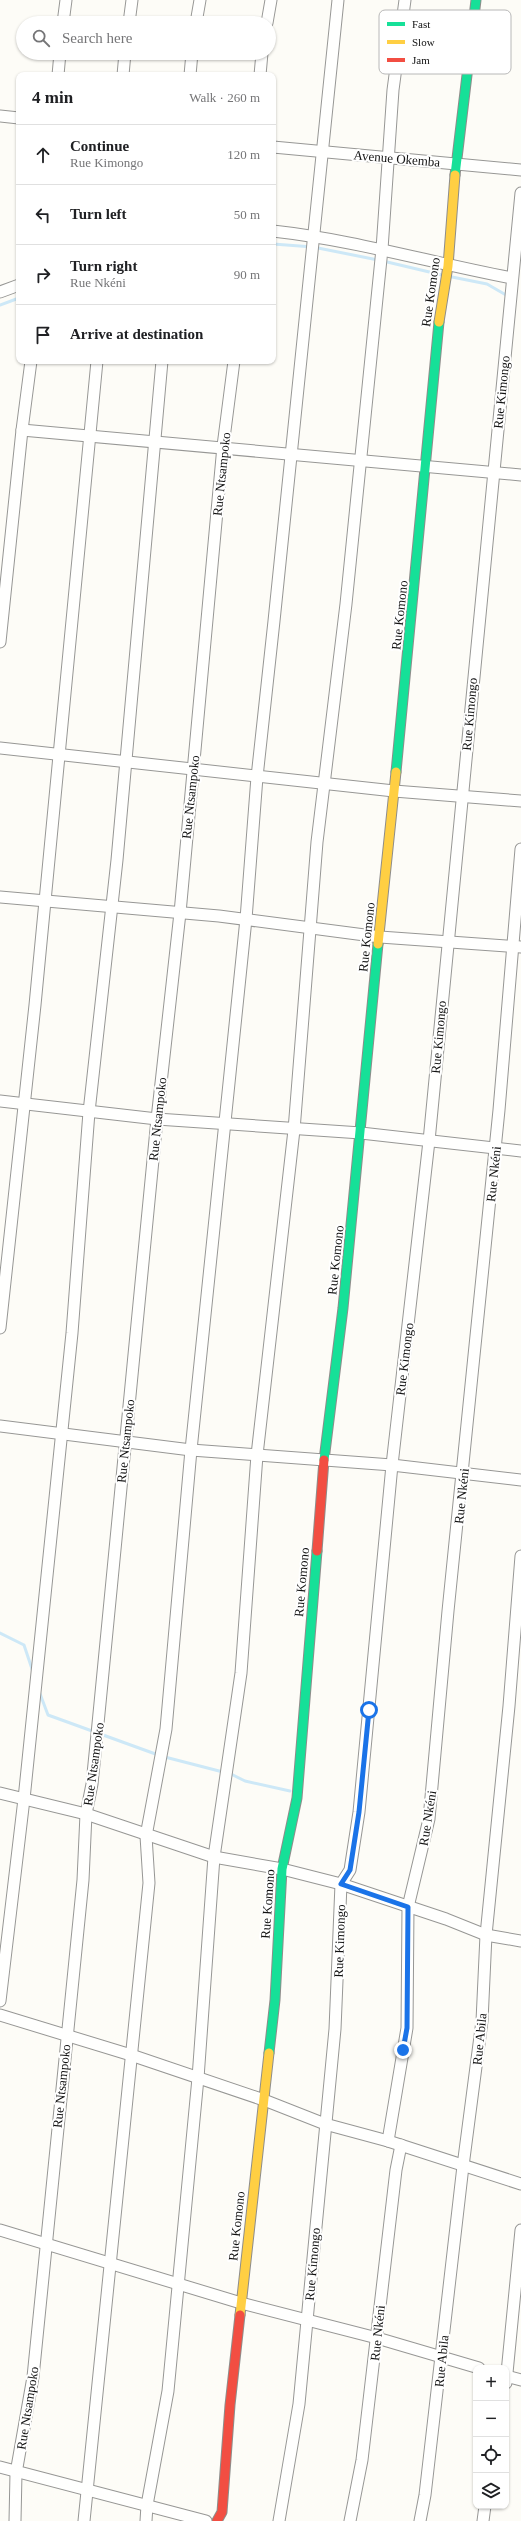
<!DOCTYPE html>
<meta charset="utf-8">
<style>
body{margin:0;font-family:"Times New Roman",serif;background:#f2f2f2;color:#202124}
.controls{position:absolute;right:12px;bottom:12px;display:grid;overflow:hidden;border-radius:8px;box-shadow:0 1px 3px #0004}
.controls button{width:36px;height:36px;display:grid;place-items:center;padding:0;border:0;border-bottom:1px solid #e0e0e0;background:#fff;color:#202124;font:20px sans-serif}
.stop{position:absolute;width:12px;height:12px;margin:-9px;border:3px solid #1a73e8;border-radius:50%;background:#fff}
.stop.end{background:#1a73e8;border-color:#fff;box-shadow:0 1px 4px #0008}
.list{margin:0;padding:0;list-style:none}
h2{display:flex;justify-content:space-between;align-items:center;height:52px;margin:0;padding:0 16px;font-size:17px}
h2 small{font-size:13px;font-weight:400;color:#757577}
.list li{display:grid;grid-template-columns:26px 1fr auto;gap:12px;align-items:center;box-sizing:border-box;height:60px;padding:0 16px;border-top:1px solid #e0e0e0}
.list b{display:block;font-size:15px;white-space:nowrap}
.list p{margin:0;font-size:13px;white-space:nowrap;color:#757577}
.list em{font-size:13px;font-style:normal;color:#757577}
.icon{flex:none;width:22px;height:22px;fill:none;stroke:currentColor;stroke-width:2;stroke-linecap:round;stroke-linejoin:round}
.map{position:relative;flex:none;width:521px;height:2521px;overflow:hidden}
.search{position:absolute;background:#fff;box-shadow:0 1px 3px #0004;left:16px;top:16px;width:260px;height:44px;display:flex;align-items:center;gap:10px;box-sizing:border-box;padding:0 14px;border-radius:22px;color:#757577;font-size:15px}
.panel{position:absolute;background:#fff;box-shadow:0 1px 3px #0004;left:16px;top:72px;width:260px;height:292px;border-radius:8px}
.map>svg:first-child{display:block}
</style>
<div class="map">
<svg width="521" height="2521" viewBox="0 0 521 2521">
<rect width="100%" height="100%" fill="#fdfcf7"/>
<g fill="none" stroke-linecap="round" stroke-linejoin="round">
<g stroke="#cde8f7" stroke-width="3">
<path d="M273 244 313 247 378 260"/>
<path d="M383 261 442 275"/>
<path d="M452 277 487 284 506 295"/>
<path d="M0 305 19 298"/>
<path d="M0 1633 24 1645 33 1672"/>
<path d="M39 1691 48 1715 161 1756 223 1772"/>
<path d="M229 1773 245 1781 290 1791"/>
</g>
<defs>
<g id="street">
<path d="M63 23 66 0"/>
<path d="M129 23 132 0"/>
<path d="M196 23 200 0"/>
<path d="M267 23 271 0"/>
<path d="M58 75 60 53"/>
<path d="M123 75 125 53"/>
<path d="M190 75 192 53"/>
<path d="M260 75 262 53"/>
<path d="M0 116 19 118"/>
<path d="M273 147 521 170"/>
<path d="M273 231C354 240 432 263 512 278"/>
<path d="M0 292 19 285"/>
<path d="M22 430 521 475"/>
<path d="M0 642 22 430 31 361"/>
<path d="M0 748 394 791 521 801"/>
<path d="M0 897 219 916 380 937 521 947"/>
<path d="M0 1101 157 1119 361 1133 521 1151"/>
<path d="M0 1328 35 1005 97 361"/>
<path d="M0 1426 191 1450 392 1465 521 1480"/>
<path d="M0 1793 86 1814 214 1857 282 1869 341 1884 446 1919 486 1935 521 1941"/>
<path d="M0 2001 24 1799 72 1333 89 1112 117 860 162 361"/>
<path d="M0 2015 131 2055 264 2100 325 2124 388 2141 521 2184"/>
<path d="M388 2141 407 2028 408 1907 429 1819 448 1611 499 1110 521 849"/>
<path d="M0 2230 241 2303 377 2338 479 2368"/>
<path d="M506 2376 521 2380"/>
<path d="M506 2383 521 2230"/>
<path d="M0 2467 206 2521"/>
<path d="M15 2521 16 2473 33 2377 83 1880 86 1814 92 1784 97 1734 157 1119 180 913 223 446 234 361"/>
<path d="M84 2521 149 1883 146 1836 166 1729 191 1450 246 919 257 777 274 621 338 0"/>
<path d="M146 2521 147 2505 168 2391 198 2078 214 1857 241 1673 257 1455 294 1130 317 842 346 604 382 249 393 90 405 0"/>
<path d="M279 2521 299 2404 335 2029 341 1884 350 1870 359 1812 392 1465 429 1141 521 193"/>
<path d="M350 2521 362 2460 396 2170 401 2145"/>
<path d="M420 2521 425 2495 463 2166 482 2021 486 1935 509 1706 521 1556"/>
<path d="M483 2521 485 2506"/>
</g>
<g id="fast">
<path d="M455 175 476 0"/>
<path d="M396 772 439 322"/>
<path d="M324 1460 343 1308 378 944"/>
<path d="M269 2053 275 2000 282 1869 297 1798 317 1551"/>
</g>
<g id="slow">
<path d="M439 322 448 266 455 175"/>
<path d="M378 944 396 772"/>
<path d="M240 2315 269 2053"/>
</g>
<g id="jam">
<path d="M317 1551 324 1460"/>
<path d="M217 2521 222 2512 230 2405 240 2315"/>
</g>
</defs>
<use href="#street" stroke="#979795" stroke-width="13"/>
<use href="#fast" stroke="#8e8d8b" stroke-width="11"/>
<use href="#slow" stroke="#8e8d8b" stroke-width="11"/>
<use href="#jam" stroke="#8e8d8b" stroke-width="11"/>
<use href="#street" stroke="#fffffe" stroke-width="11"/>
<use href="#fast" stroke="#16e098" stroke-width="9"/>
<use href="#slow" stroke="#ffcf43" stroke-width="9"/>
<use href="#jam" stroke="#f24e42" stroke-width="9"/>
</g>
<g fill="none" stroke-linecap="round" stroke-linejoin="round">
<path stroke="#1a73e8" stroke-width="5" d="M369 1710 359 1812 350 1870 341 1884 408 1907 407 2028 403 2050"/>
</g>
<g text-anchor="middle" stroke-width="4" stroke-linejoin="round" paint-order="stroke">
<g font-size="13" fill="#111" stroke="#fff">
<text transform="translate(397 158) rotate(5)" y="5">Avenue Okemba</text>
<text transform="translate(430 292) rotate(-82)" y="5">Rue Komono</text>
<text transform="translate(501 392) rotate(-84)" y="5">Rue Kimongo</text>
<text transform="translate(221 474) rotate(-84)" y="5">Rue Ntsampoko</text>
<text transform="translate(399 615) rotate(-84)" y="5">Rue Komono</text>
<text transform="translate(469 714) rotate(-85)" y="5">Rue Kimongo</text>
<text transform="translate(190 797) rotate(-84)" y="5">Rue Ntsampoko</text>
<text transform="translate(366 937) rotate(-84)" y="5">Rue Komono</text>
<text transform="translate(438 1037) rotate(-85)" y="5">Rue Kimongo</text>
<text transform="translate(157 1119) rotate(-84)" y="5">Rue Ntsampoko</text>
<text transform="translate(493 1174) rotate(-84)" y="5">Rue Nkéni</text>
<text transform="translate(335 1260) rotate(-84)" y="5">Rue Komono</text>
<text transform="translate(404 1359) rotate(-83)" y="5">Rue Kimongo</text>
<text transform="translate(125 1441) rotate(-84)" y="5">Rue Ntsampoko</text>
<text transform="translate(461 1496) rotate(-84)" y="5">Rue Nkéni</text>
<text transform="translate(301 1582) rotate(-85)" y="5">Rue Komono</text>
<text transform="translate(93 1764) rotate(-82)" y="5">Rue Ntsampoko</text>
<text transform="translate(427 1818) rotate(-81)" y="5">Rue Nkéni</text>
<text transform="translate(267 1904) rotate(-86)" y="5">Rue Komono</text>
<text transform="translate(339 1941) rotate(-88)" y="5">Rue Kimongo</text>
<text transform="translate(479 2039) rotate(-84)" y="5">Rue Abila</text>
<text transform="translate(61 2086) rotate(-84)" y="5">Rue Ntsampoko</text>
<text transform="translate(236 2226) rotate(-84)" y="5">Rue Komono</text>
<text transform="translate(312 2264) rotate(-85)" y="5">Rue Kimongo</text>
<text transform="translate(377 2333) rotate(-84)" y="5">Rue Nkéni</text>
<text transform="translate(441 2361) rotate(-84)" y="5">Rue Abila</text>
<text transform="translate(27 2408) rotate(-81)" y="5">Rue Ntsampoko</text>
</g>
</g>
<rect x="379" y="10" width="132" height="64" rx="6" fill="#fff" stroke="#b8b8b8" stroke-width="1"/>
<rect x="387" y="22" width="18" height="4" fill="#16e098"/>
<rect x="387" y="40" width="18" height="4" fill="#ffcf43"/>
<rect x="387" y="58" width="18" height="4" fill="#f24e42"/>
<g font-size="11" fill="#111">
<text x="412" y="28">Fast</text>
<text x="412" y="46">Slow</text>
<text x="412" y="64">Jam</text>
</g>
</svg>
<div class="controls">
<button>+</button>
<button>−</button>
<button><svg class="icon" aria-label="locate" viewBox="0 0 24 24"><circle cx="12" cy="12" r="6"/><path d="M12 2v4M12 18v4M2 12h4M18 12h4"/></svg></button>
<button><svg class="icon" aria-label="layers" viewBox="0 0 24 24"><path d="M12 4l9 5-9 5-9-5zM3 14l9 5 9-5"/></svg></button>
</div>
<div class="stop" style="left:369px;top:1710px"></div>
<div class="stop end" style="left:403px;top:2050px"></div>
<div class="search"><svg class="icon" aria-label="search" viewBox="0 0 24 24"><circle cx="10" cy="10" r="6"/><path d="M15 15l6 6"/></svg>Search here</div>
<section class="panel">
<h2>4 min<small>Walk · 260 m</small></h2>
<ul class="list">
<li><svg class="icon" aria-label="ahead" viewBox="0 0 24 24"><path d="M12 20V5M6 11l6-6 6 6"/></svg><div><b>Continue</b><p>Rue Kimongo</p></div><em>120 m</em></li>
<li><svg class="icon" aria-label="left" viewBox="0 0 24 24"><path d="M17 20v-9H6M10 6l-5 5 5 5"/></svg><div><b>Turn left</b></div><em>50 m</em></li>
<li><svg class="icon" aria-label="right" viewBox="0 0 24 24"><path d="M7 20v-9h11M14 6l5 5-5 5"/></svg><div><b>Turn right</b><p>Rue Nkéni</p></div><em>90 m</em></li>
<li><svg class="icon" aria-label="arrive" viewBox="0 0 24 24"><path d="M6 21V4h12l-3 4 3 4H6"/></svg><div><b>Arrive at destination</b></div></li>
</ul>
</section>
</div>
